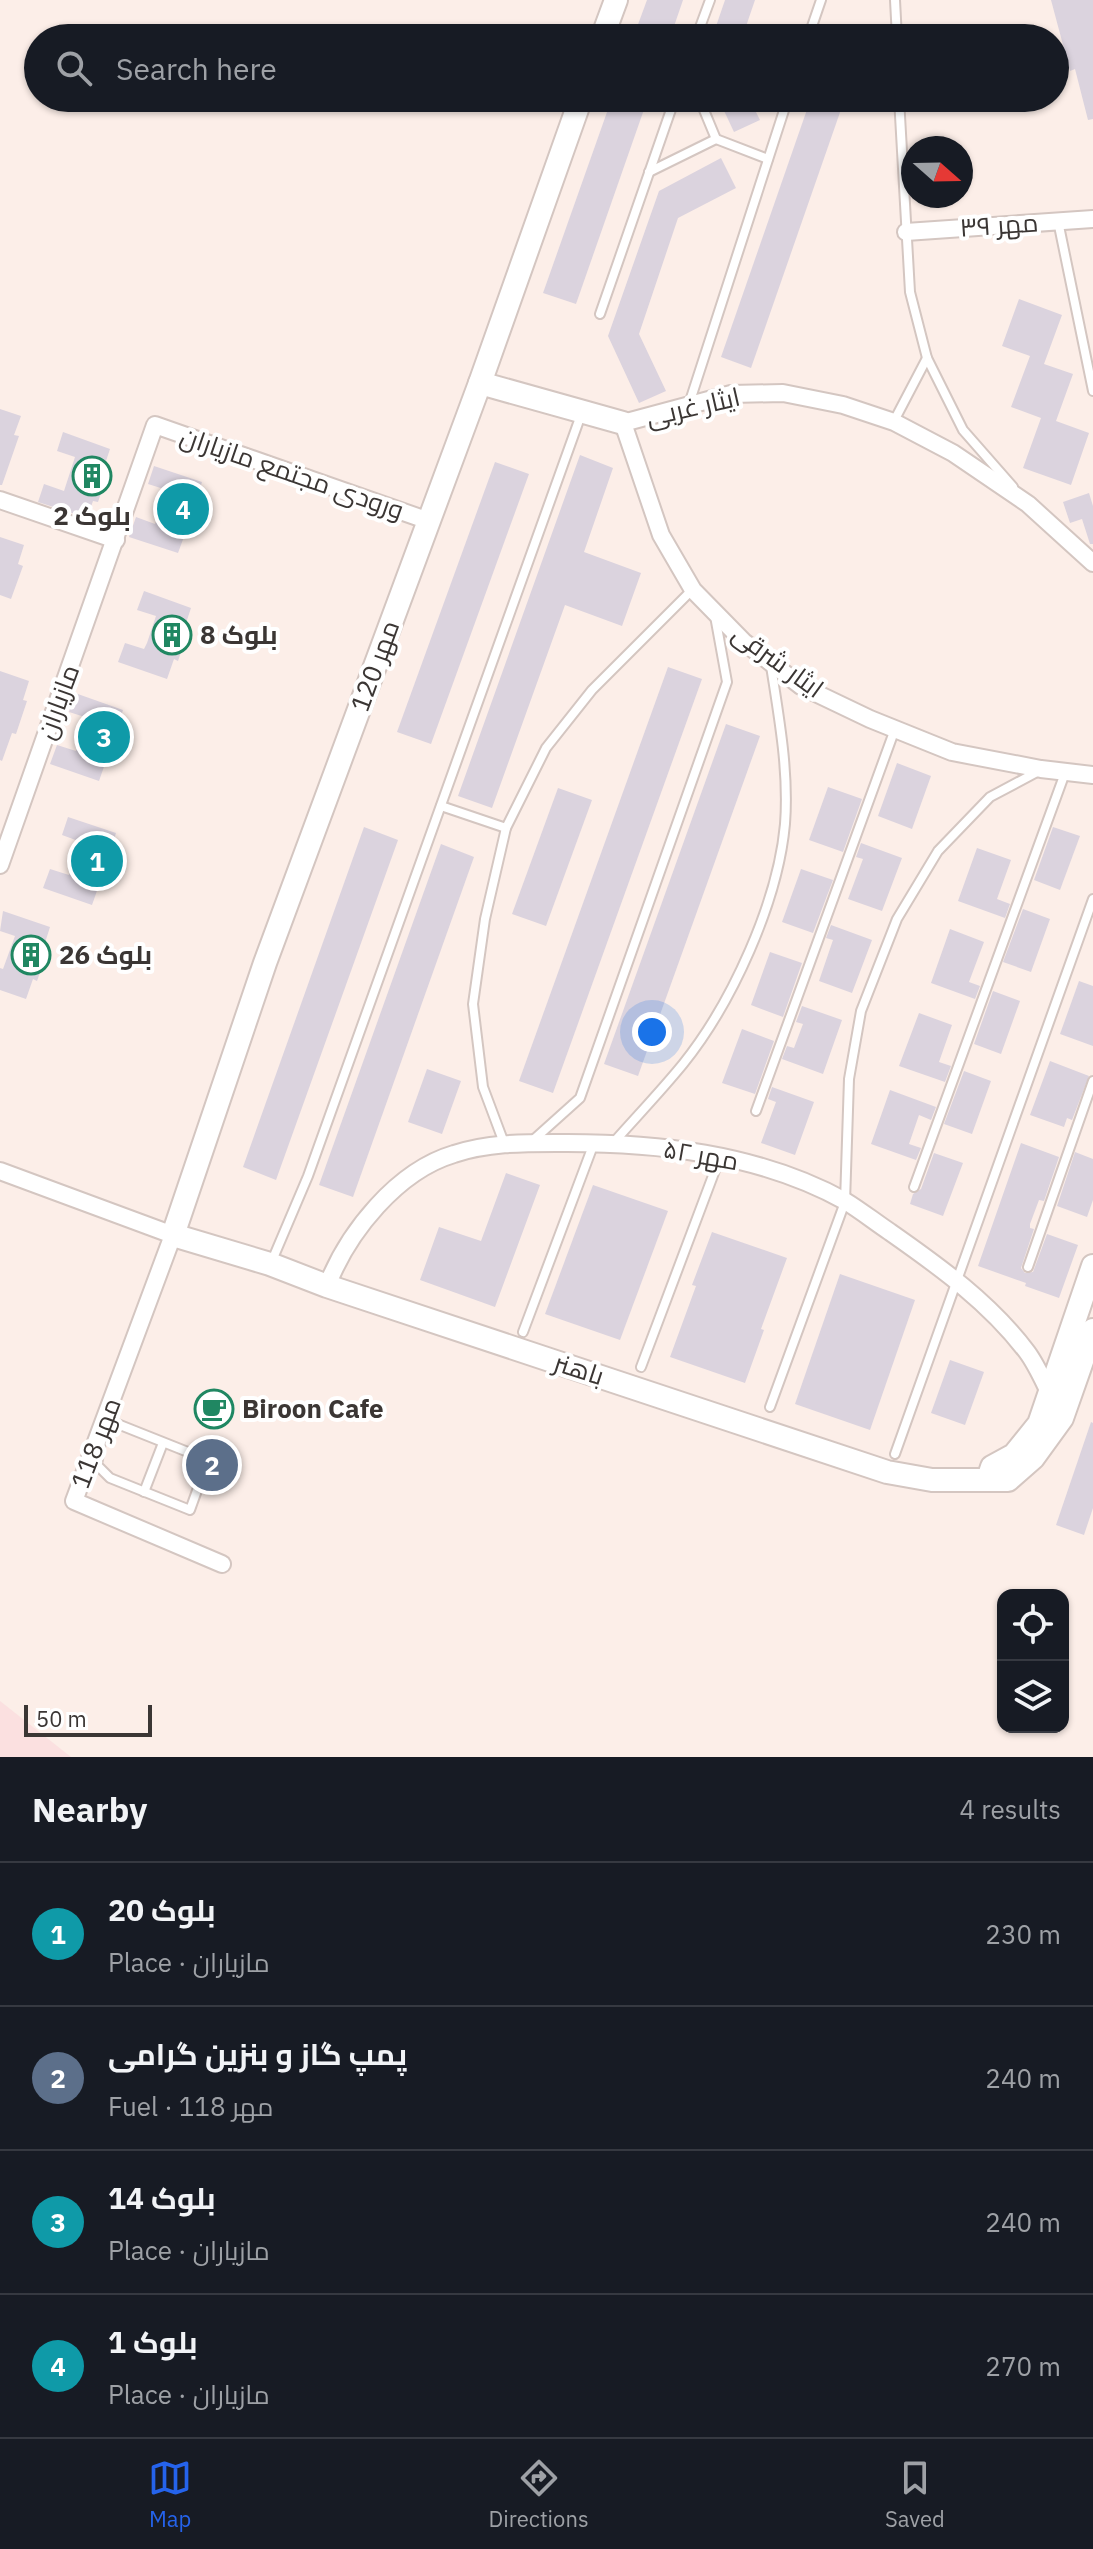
<!DOCTYPE html>
<meta charset="utf-8">
<style>
body{margin:0;font-family:"IBM Plex Sans",Cairo,sans-serif;background:#20242c;color:#f1f3f6}
.controls{position:absolute;right:24px;bottom:24px;display:grid;overflow:hidden;border-radius:16px;box-shadow:0 2px 6px #0004}
.controls button{width:72px;height:72px;display:grid;place-items:center;padding:0;border:0;border-bottom:2px solid #363941;background:#171b24;color:#f1f3f6;font:40px sans-serif}
.compass{position:absolute;left:901px;top:136px;width:72px;height:72px;border-radius:50%;background:#171b24;box-shadow:0 2px 6px #0004;rotate:110deg}
.scale{position:absolute;left:24px;bottom:20px;width:128px;box-sizing:border-box;padding-left:8px;border:4px solid #3b3634;border-top:0;font-size:22px;line-height:28px;white-space:nowrap;color:#3b3634;-webkit-text-stroke:6px #fff;paint-order:stroke}
.you{position:absolute;left:652px;top:1032px;width:28px;height:28px;margin:-20px;border:6px solid #fff;border-radius:50%;background:#1a73e8;box-shadow:0 0 0 12px #1a73e833}
.badge{display:grid;place-items:center;width:52px;height:52px;border-radius:50%;background:#2563eb;color:#fff;font-size:26px;font-weight:700}
.pin{position:absolute;translate:-50% -50%;border:4px solid #fff;box-shadow:0 2px 8px #0006}
.list{margin:0;padding:0;list-style:none}
h2{display:flex;justify-content:space-between;align-items:center;height:104px;margin:0;padding:0 32px;font-size:34px}
h2 small{font-size:26px;font-weight:400;color:#9ea1a6}
.list li{display:grid;grid-template-columns:52px 1fr auto;gap:24px;align-items:center;box-sizing:border-box;height:144px;padding:0 32px;border-top:2px solid #363941}
.list b{display:block;font-size:30px;white-space:nowrap}
.list p{margin:0;font-size:26px;white-space:nowrap;color:#9ea1a6}
.list em{font-size:26px;font-style:normal;color:#9ea1a6}
.icon{flex:none;width:44px;height:44px;fill:none;stroke:currentColor;stroke-width:2;stroke-linecap:round;stroke-linejoin:round}
.map{position:relative;flex:none;width:1093px;height:1757px;overflow:hidden}
.search{position:absolute;background:#171b24;box-shadow:0 2px 6px #0004;left:24px;right:24px;top:24px;height:88px;display:flex;align-items:center;gap:20px;box-sizing:border-box;padding:0 28px;border-radius:44px;color:#9ea1a6;font-size:30px}
.sheet{height:680px;background:#171b24}
nav{display:flex;justify-content:space-around;align-items:center;box-sizing:border-box;height:112px;border-top:2px solid #363941;background:#171b24;font-size:22px;color:#9ea1a6}
nav a{display:grid;justify-items:center;gap:4px}
nav .on{color:#2563eb}
.map>svg:first-child{display:block}
</style>
<div class="map">
<svg width="1093" height="1757" viewBox="0 0 1093 1757">
<rect width="100%" height="100%" fill="#fceee8"/>
<path fill="#fbe0e0" d="M0 1701 71 1757H0Z"/>
<g fill="#dbd3de">
<path d="M647 0H683L670 38H633Z"/>
<path d="M725 0H755L742 38H712Z"/>
<path d="M1051 0H1093V119L1088 120 1075 69 1070 71Z"/>
<path d="M612 98H648L576 304 543 293Z"/>
<path d="M718 98H749L760 120 734 132Z"/>
<path d="M811 98H845L751 368 721 357Z"/>
<path d="M721 158 736 188 678 218 639 334 666 391 639 403 608 336 659 191Z"/>
<path d="M1019 299 1062 315 1044 364 1073 374 1056 421 1089 433 1071 485 1023 468 1041 418 1011 407 1030 356 1002 346Z"/>
<path d="M0 409 21 416 14 435 19 436 2 485H0Z"/>
<path d="M63 432 110 449 104 467 109 469 98 502 93 501 87 518 38 502 44 484 64 491 75 457 57 451Z"/>
<path d="M580 455 613 468 584 552 641 573 622 626 565 605 492 808 458 796Z"/>
<path d="M495 462 529 474 431 744 397 732Z"/>
<path d="M154 466 202 482 196 501 200 502 189 535 185 534 178 553 129 537 136 517 155 524 158 517 167 490 148 484Z"/>
<path d="M1089 493 1093 506V544H1090L1082 519 1070 523 1063 502Z"/>
<path d="M0 537 24 545 18 564 23 566 11 599 0 595Z"/>
<path d="M144 591 191 608 185 626 189 628 178 661 174 659 167 679 118 662 125 643 144 649 147 643 156 616 137 610Z"/>
<path d="M668 667 702 679 553 1093 519 1081Z"/>
<path d="M0 671 29 681 23 700 27 701 16 734 12 733 2 761 0 760Z"/>
<path d="M75 693 123 710 117 728 121 730 110 763 106 761 99 781 50 764 57 745 76 751 85 726 88 718 69 712Z"/>
<path d="M726 724 760 736 638 1076 604 1064Z"/>
<path d="M897 763 931 776 912 829 878 816Z"/>
<path d="M828 787 862 799 843 852 809 840Z"/>
<path d="M558 788 592 800 546 926 512 914Z"/>
<path d="M68 817 116 833 110 852 114 853 103 886 99 885 92 905 43 888 50 869 69 875 72 868 81 842 62 835Z"/>
<path d="M364 827 398 840 276 1180 243 1167Z"/>
<path d="M1053 827 1080 836 1060 890 1034 880Z"/>
<path d="M861 843 902 858 882 911 848 899 863 859 856 857Z"/>
<path d="M441 844 474 857 353 1197 319 1185Z"/>
<path d="M977 848 1011 860 997 899 1010 904 1005 918 958 901Z"/>
<path d="M801 869 833 880 813 933 782 922Z"/>
<path d="M1023 909 1050 919 1031 972 1003 962Z"/>
<path d="M3 911 50 927 44 946 49 948 37 981 33 979 26 999 0 990V968L3 969 15 936 0 931Z"/>
<path d="M831 925 872 940 852 993 819 981 833 940 826 938Z"/>
<path d="M950 929 984 942 969 982 980 986 975 999 931 983Z"/>
<path d="M770 952 802 963 783 1017 751 1005Z"/>
<path d="M1079 981 1093 986V1046L1060 1034Z"/>
<path d="M993 991 1020 1001 1001 1054 974 1044Z"/>
<path d="M802 1006 842 1020 823 1074 782 1059 787 1046 794 1048 803 1024 796 1022Z"/>
<path d="M919 1013 952 1025 939 1062 951 1066 945 1082 899 1066Z"/>
<path d="M742 1029 774 1041 755 1094 722 1083Z"/>
<path d="M1050 1061 1089 1076 1072 1120 1067 1118 1064 1127 1030 1115Z"/>
<path d="M427 1069 461 1081 442 1134 408 1122Z"/>
<path d="M964 1071 991 1081 972 1134 944 1124Z"/>
<path d="M772 1087 814 1102 795 1155 761 1143 776 1102 768 1099Z"/>
<path d="M890 1090 936 1107 931 1120 919 1115 909 1144 921 1148 916 1160 871 1144Z"/>
<path d="M1021 1143 1059 1157 1044 1201 1039 1200 1030 1224V1228L1034 1229 1021 1268 1025 1273 1033 1272 1047 1234 1078 1245 1059 1298 1025 1286 1026 1283 978 1266Z"/>
<path d="M1075 1152 1093 1159V1200L1087 1217 1057 1206Z"/>
<path d="M934 1153 963 1163 943 1216 910 1204 913 1194 921 1189Z"/>
<path d="M506 1173 540 1185 495 1307 420 1280 439 1227 481 1241Z"/>
<path d="M593 1185 668 1211 620 1340 545 1314Z"/>
<path d="M712 1232 787 1258 761 1329 764 1330 745 1383 670 1357 696 1286 692 1285Z"/>
<path d="M840 1274 915 1300 870 1430 795 1404Z"/>
<path d="M950 1360 984 1372 965 1425 931 1413Z"/>
<path d="M1091 1422 1093 1423V1508L1084 1535 1056 1525Z"/>
</g>
<g fill="none" stroke-linecap="round" stroke-linejoin="round">
<defs>
<g id="lane">
<path d="M895 0 897 38"/>
<path d="M696 38 710 0"/>
<path d="M808 38 821 0"/>
<path d="M699 98 716 139 768 159"/>
<path d="M899 98 910 292 927 358 963 430 1013 487"/>
<path d="M649 172 716 139"/>
<path d="M1058 221 1093 391"/>
<path d="M600 314 675 98"/>
<path d="M689 404 788 98"/>
<path d="M894 421 927 358"/>
<path d="M441 806 506 828"/>
<path d="M756 1111 895 729"/>
<path d="M531 1142 580 1098 727 682 715 616"/>
<path d="M614 1142C637 1116 661 1091 683 1064 732 1003 778 902 785 824 789 771 779 718 771 666"/>
<path d="M504 1143 483 1087 473 1004 485 919 506 828 546 748 592 690 692 590"/>
<path d="M914 1187 1065 773"/>
<path d="M271 1263 308 1176 582 412"/>
<path d="M1028 1267 1093 1081"/>
<path d="M523 1332 594 1143"/>
<path d="M641 1367 720 1157"/>
<path d="M770 1407 845 1202 849 1079 861 1011 897 919 938 851 990 797 1037 772"/>
<path d="M105 1419 208 1460 190 1510 110 1478 97 1465Z"/>
<path d="M895 1454 1093 899"/>
<path d="M144 1492 163 1443"/>
</g>
<g id="street">
<path d="M906 232 1093 219"/>
<path d="M0 500 116 540"/>
<path d="M1093 563 1028 504 953 453 894 422 843 405 783 393 731 394 623 423 661 535 693 590 744 642 801 686 870 719 952 752 1041 769 1093 775"/>
<path d="M0 865 155 425 429 521"/>
<path d="M0 1171 173 1235 74 1501 222 1564"/>
<path d="M327 1286C348 1232 397 1171 454 1154 487 1143 521 1143 556 1143 654 1142 758 1153 845 1201 860 1210 875 1222 890 1232 940 1267 990 1303 1027 1352 1036 1364 1043 1380 1050 1394"/>
</g>
<g id="secondary">
<path d="M602 38 616 0"/>
<path d="M581 98 480 383 265 963 173 1235 270 1264 327 1286 887 1472 932 1480H1008L1033 1458 1062 1418 1093 1330"/>
<path d="M480 383 623 423"/>
<path d="M988 1479 992 1467 1014 1455 1039 1424 1093 1266"/>
</g>
</defs>
<use href="#lane" stroke="#d4c6c1" stroke-width="12"/>
<use href="#street" stroke="#d4c6c1" stroke-width="20"/>
<use href="#secondary" stroke="#d4c6c1" stroke-width="26"/>
<use href="#lane" stroke="#fff" stroke-width="8"/>
<use href="#street" stroke="#fff" stroke-width="16"/>
<use href="#secondary" stroke="#fff" stroke-width="22"/>
</g>
<defs>
<symbol id="building-ring" viewBox="-11 -11 22 22"><circle r="9.5" fill="#fff" stroke="#208762" stroke-width="1.5"/><path d="M-4-6H4V6H1V3H-1V6H-4ZM-2.5-4.3h1.7v1.8h-1.7ZM.8-4.3h1.7v1.8H.8ZM-2.5-1h1.7V.8h-1.7ZM.8-1h1.7V.8H.8Z" fill="#208762"/></symbol>
<symbol id="cafe-ring" viewBox="-11 -11 22 22"><circle r="9.5" fill="#fff" stroke="#208762" stroke-width="1.5"/><path d="M-5.5-4.5H6V0H3Q3 3.5 0 3.5H-2.5Q-5.5 3.5-5.5 0ZM3-3.2v2h1.7v-2ZM-6 4.5H4V6H-6Z" fill="#208762"/></symbol>
</defs>
<g fill-rule="evenodd">
<use href="#building-ring" x="70" y="454" width="44" height="44"/>
<use href="#building-ring" x="150" y="613" width="44" height="44"/>
<use href="#building-ring" x="9" y="933" width="44" height="44"/>
<use href="#cafe-ring" x="192" y="1387" width="44" height="44"/>
</g>
<g text-anchor="middle" stroke-width="8" stroke-linejoin="round" paint-order="stroke">
<g font-size="26" fill="#3b3634" stroke="#fff">
<text transform="translate(999 225) rotate(-4)" y="9">مهر ۳۹</text>
<text transform="translate(693 407) rotate(-13)" y="9">ایثار غربی</text>
<text transform="translate(292 473) rotate(19)" y="9">ورودی مجتمع مازیاران</text>
<text transform="translate(778 661) rotate(36)" y="9">ایثار شرقی</text>
<text transform="translate(375 666) rotate(-70)" y="9">مهر 120</text>
<text transform="translate(58 702) rotate(-70)" y="9">مازیاران</text>
<text transform="translate(701 1155) rotate(10)" y="9">مهر ۵۲</text>
<text transform="translate(579 1369) rotate(18)" y="9">باهنر</text>
<text transform="translate(96 1443) rotate(-69)" y="9">مهر 118</text>
</g>
<g font-size="26" font-weight="bold" fill="#3b3634" stroke="#fff" text-anchor="start">
<text x="92" y="525" text-anchor="middle">بلوک 2</text>
<text x="200" y="644">بلوک 8</text>
<text x="59" y="964">بلوک 26</text>
<text x="242" y="1418">Biroon Cafe</text>
</g>
</g>
</svg>
<div class="controls">
<button><svg class="icon" aria-label="locate" viewBox="0 0 24 24"><circle cx="12" cy="12" r="6"/><path d="M12 2v4M12 18v4M2 12h4M18 12h4"/></svg></button>
<button><svg class="icon" aria-label="layers" viewBox="0 0 24 24"><path d="M12 4l9 5-9 5-9-5zM3 14l9 5 9-5"/></svg></button>
</div>
<svg class="compass" viewBox="-18 -18 36 36"><path d="M0-13l5 13h-10z" fill="#e53935"/><path d="M0 13l5-13h-10z" fill="#9ea1a6"/></svg>
<div class="scale">50 m</div>
<div class="you"></div>
<div class="pin badge" style="left:97px;top:861px;background:#0f9aa8">1</div>
<div class="pin badge" style="left:212px;top:1465px;background:#5c6f8a">2</div>
<div class="pin badge" style="left:104px;top:737px;background:#0f9aa8">3</div>
<div class="pin badge" style="left:183px;top:509px;background:#0f9aa8">4</div>
<div class="search"><svg class="icon" aria-label="search" viewBox="0 0 24 24"><circle cx="10" cy="10" r="6"/><path d="M15 15l6 6"/></svg>Search here</div>
</div>
<section class="sheet">
<h2>Nearby<small>4 results</small></h2>
<ul class="list">
<li><span class="badge" style="background:#0f9aa8">1</span><div><b>بلوک 20</b><p>Place · مازیاران</p></div><em>230 m</em></li>
<li><span class="badge" style="background:#5c6f8a">2</span><div><b>پمپ گاز و بنزین گرامی</b><p>Fuel · مهر 118</p></div><em>240 m</em></li>
<li><span class="badge" style="background:#0f9aa8">3</span><div><b>بلوک 14</b><p>Place · مازیاران</p></div><em>240 m</em></li>
<li><span class="badge" style="background:#0f9aa8">4</span><div><b>بلوک 1</b><p>Place · مازیاران</p></div><em>270 m</em></li>
</ul>
</section>
<nav>
<a class="on"><svg class="icon" aria-label="map" viewBox="0 0 24 24"><path d="M3 6l6-2 6 2 6-2v14l-6 2-6-2-6 2zM9 4v14M15 6v14"/></svg>Map</a>
<a><svg class="icon" aria-label="directions" viewBox="0 0 24 24"><path d="M12 3l9 9-9 9-9-9zM9 14v-3h6M13 9l2 2-2 2"/></svg>Directions</a>
<a><svg class="icon" aria-label="saved" viewBox="0 0 24 24"><path d="M7 4h10v16l-5-4-5 4z"/></svg>Saved</a>
</nav>
